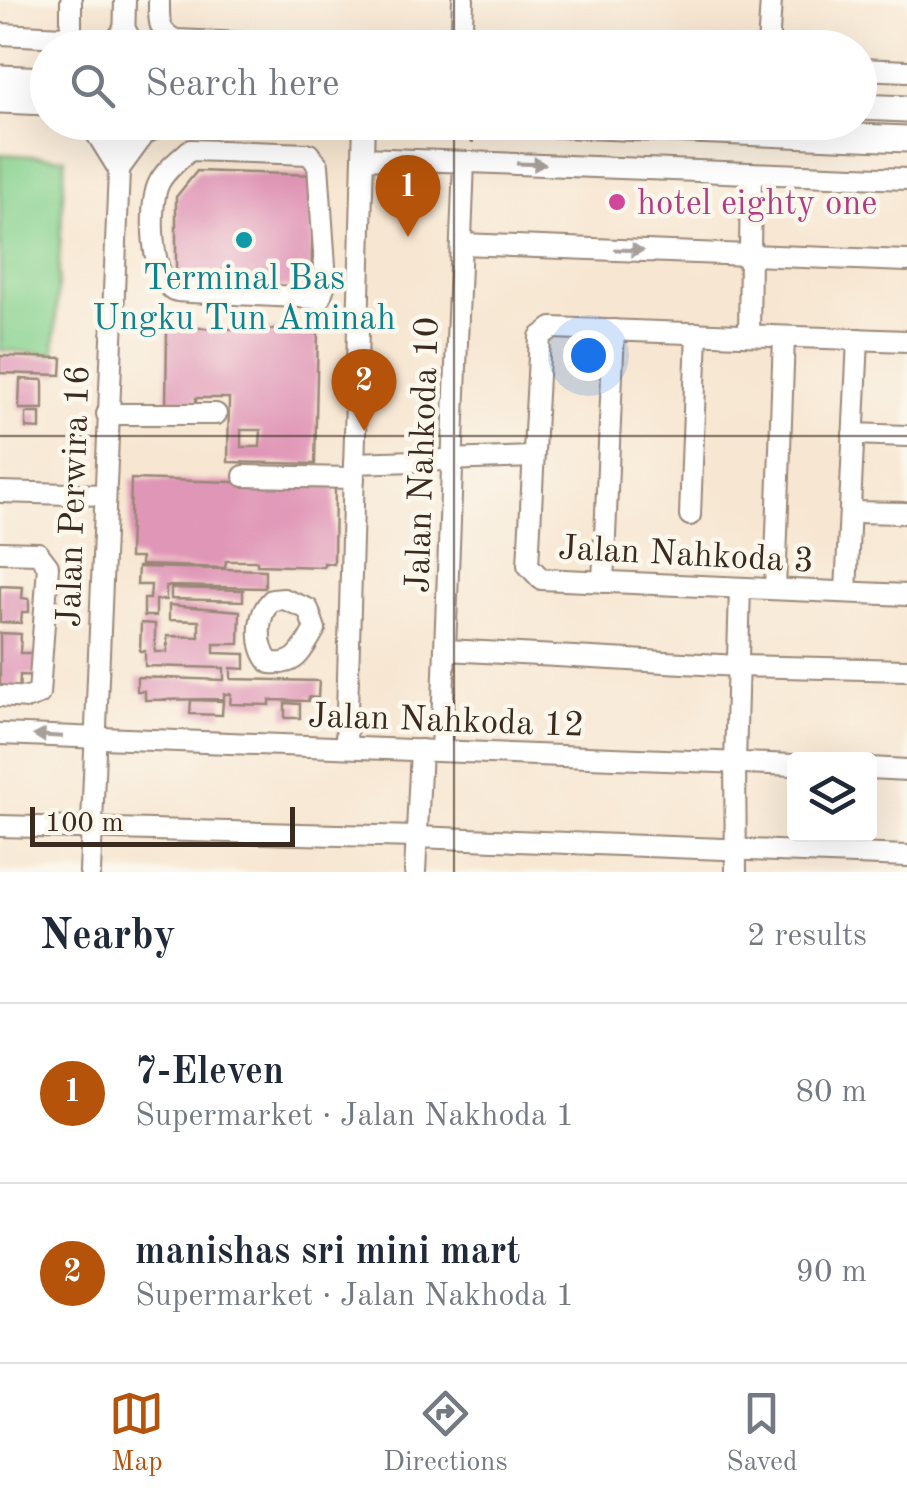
<!DOCTYPE html>
<meta charset="utf-8">
<style>
body{margin:0;font-family:"Old Standard TT",serif;background:#f2f2f3;color:#1f2937}
.controls{position:absolute;right:30px;bottom:30px;display:grid;overflow:hidden;border-radius:10px;box-shadow:0 10px 40px #0002}
.controls button{width:90px;height:90px;display:grid;place-items:center;padding:0;border:0;border-bottom:2px solid #e0e1e3;background:#fff;color:#1f2937;font:50px sans-serif}
.scale{position:absolute;left:30px;bottom:25px;width:265px;box-sizing:border-box;padding-left:10px;border:5px solid #3b2a1e;border-top:0;font-size:28px;line-height:35px;white-space:nowrap;color:#3b2a1e;-webkit-text-stroke:8px #fbf7ec;paint-order:stroke}
.you{position:absolute;left:588px;top:355px;width:35px;height:35px;margin:-25px;border:8px solid #fff;border-radius:50%;background:#1a73e8;box-shadow:0 0 0 15px #1a73e833}
.badge{display:grid;place-items:center;width:65px;height:65px;border-radius:50%;background:#b45309;color:#fff;font-size:32px;font-weight:700}
.pin{position:absolute;translate:-50% -82px;filter:drop-shadow(0 2px 5px #0008)}
.pin::after{content:'';position:absolute;top:52px;width:35px;height:30px;background:inherit;clip-path:polygon(0 0,100% 0,50% 100%)}
.list{margin:0;padding:0;list-style:none}
h2{display:flex;justify-content:space-between;align-items:center;height:130px;margin:0;padding:0 40px;font-size:42px}
h2 small{font-size:32px;font-weight:400;color:#747a83}
.list li{display:grid;grid-template-columns:65px 1fr auto;gap:30px;align-items:center;box-sizing:border-box;height:180px;padding:0 40px;border-top:2px solid #e0e1e3}
.list b{display:block;font-size:38px;white-space:nowrap}
.list p{margin:0;font-size:32px;white-space:nowrap;color:#747a83}
.list em{font-size:32px;font-style:normal;color:#747a83}
.icon{flex:none;width:55px;height:55px;fill:none;stroke:currentColor;stroke-width:2;stroke-linecap:round;stroke-linejoin:round}
.map{position:relative;flex:none;width:907px;height:872px;overflow:hidden}
.search{position:absolute;background:#fff;box-shadow:0 10px 40px #0002;left:30px;right:30px;top:30px;height:110px;display:flex;align-items:center;gap:25px;box-sizing:border-box;padding:0 35px;border-radius:55px;color:#747a83;font-size:38px}
.sheet{height:490px;background:#fff}
nav{display:flex;justify-content:space-around;align-items:center;box-sizing:border-box;height:140px;border-top:2px solid #e0e1e3;background:#fff;font-size:28px;color:#747a83}
nav a{display:grid;justify-items:center;gap:5px}
nav .on{color:#b45309}
.map>svg:first-child{display:block}
</style>
<div class="map">
<svg width="907" height="872" viewBox="0 0 907 872">
<rect width="100%" height="100%" fill="#fbf7ec"/>
<filter id="ink" filterUnits="userSpaceOnUse"><feTurbulence type="fractalNoise" baseFrequency=".01" numOctaves="2"/><feDisplacementMap in="SourceGraphic" scale="20" xChannelSelector="R" yChannelSelector="G"/><feConvolveMatrix kernelMatrix="1 2 1 2 8 2 1 2 1" color-interpolation-filters="sRGB"/></filter>
<filter id="wash" filterUnits="userSpaceOnUse"><feTurbulence type="fractalNoise" baseFrequency=".0048" numOctaves="4" result="noise"/><feDisplacementMap in="SourceGraphic" scale="40" xChannelSelector="R" yChannelSelector="G"/><feGaussianBlur stdDeviation="2.25" result="paint"/><feColorMatrix in="noise" values="0 0 0 0 0 0 0 0 0 0 0 0 0 0 0 0 0 1.4 0 .05"/><feComposite in="paint" operator="in"/></filter>
<g filter="url(#wash)">
<rect width="100%" height="100%" fill="#f7e6d1"/>
<path fill="#86d18e" stroke="#607e56" stroke-width="2.5" d="M0 154 65 158 54 354 0 350Z"/>
<g id="blocks">
<g fill="#e097b7" fill-rule="evenodd">
<path d="M197 171 314 175 311 289 176 283V197Z"/>
<path d="M167 327 318 331 315 464 228 462 229 398H196V408L166 407ZM241 430H261L260 447H241Z"/>
<path d="M0 356 62 358 61 375 0 373Z"/>
<path d="M20 379 43 380V409H19Z"/>
<path d="M26 413H40V429L26 428Z"/>
<path d="M131 479 335 485 334 564 324 563V567L257 565V561H226L225 568 141 565V558H129Z"/>
<path d="M138 567 265 570V588L166 586V600H156V616H144V599H150L151 585H137Z"/>
<path d="M0 586 23 587 22 598 29 599V612H22L21 623 0 622Z"/>
<path d="M171 588 243 590V601L171 599Z"/>
<path d="M169 605 240 611 239 644H214V653L245 654V669L231 668V679L319 681 318 698 309 697 308 701 270 700V705L230 704 231 694H224V699L145 700V691H137V677L224 680V668L145 666V651H140L141 623 155 624V652H167V636L199 637V621L169 620Z"/>
<path d="M0 633 21 634 20 653H40L39 676 20 675 19 693H0Z"/>
<path d="M191 700 223 701 222 715 190 714Z"/>
<path d="M285 703 300 704V718H285Z"/>
</g>
</g>
</g>
<g filter="url(#ink)">
<use href="#blocks" fill-opacity="0" stroke="#998878" stroke-width="2.5"/>
<g fill="none" stroke-linecap="round" stroke-linejoin="round">
<defs>
<g id="minor">
<path d="M159 0C159 19 157 32 176 40L363 48"/>
<path d="M0 34 64 37 71 30V0"/>
<path d="M124 48 125 0"/>
<path d="M461 48 463 0"/>
<path d="M768 48 771 0"/>
<path d="M860 69 907 71"/>
<path d="M190 150 309 154 318 165 326 281 320 298 190 292C185 291 179 292 174 290 150 278 149 206 158 185 164 171 179 160 190 150Z"/>
<path d="M363 158 907 179"/>
<path d="M461 244 907 261"/>
<path d="M749 335 751 173"/>
<path d="M907 341 552 328 540 337 528 565 541 579 907 595"/>
<path d="M107 414H216"/>
<path d="M853 434 907 436"/>
<path d="M354 463 533 457"/>
<path d="M244 476 354 478"/>
<path d="M0 492 104 495"/>
<path d="M850 512 907 513"/>
<path d="M690 515 697 333"/>
<path d="M0 552 38 553 48 566 39 694 28 698 0 696"/>
<path d="M603 582 614 330"/>
<path d="M775 589 784 337"/>
<path d="M846 592 858 339"/>
<path d="M284 599 308 609 315 629C302 650 298 666 270 663 256 647 256 615 272 600Z"/>
<path d="M447 650 738 666 907 670"/>
<path d="M0 734 794 765"/>
<path d="M346 747 364 122"/>
<path d="M441 751 464 162"/>
<path d="M870 768 907 770"/>
<path d="M0 826 416 837 907 856"/>
<path d="M90 872 121 122"/>
<path d="M415 872 421 750"/>
<path d="M736 872 735 763 740 588"/>
</g>
<g id="major">
<path d="M114 48 124 33 133 48"/>
<path d="M0 78 48 80"/>
<path d="M0 100 48 102"/>
<path d="M860 107 907 109"/>
<path d="M88 122 96 128 119 165 143 132 162 122"/>
<path d="M502 122 907 139"/>
</g>
</defs>
<use href="#minor" stroke="#998878" stroke-width="24"/>
<use href="#major" stroke="#998878" stroke-width="29"/>
<path stroke="#998878" stroke-width="4" stroke-dasharray="8 8" stroke-linecap="butt" d="M472 143 473 122"/>
<use href="#minor" stroke="#fff" stroke-width="20"/>
<use href="#major" stroke="#fff" stroke-width="25"/>
</g>
<defs><path id="oneway-solid" d="M-6-.8H1V-3.2L6.5 0L1 3.2V.8H-6Z" transform="scale(2.5)"/></defs>
<g fill="#a79f9a">
<use href="#oneway-solid" transform="translate(531 164) rotate(2)"/>
<use href="#oneway-solid" transform="translate(629 250) rotate(2)"/>
<use href="#oneway-solid" transform="translate(48 736) rotate(-177)"/>
</g>
</g>
<path fill="none" stroke="#3b2a1e" stroke-width="2.5" stroke-opacity="0.55" d="M454 0V48M454 122V872M0 436H907"/>
<circle fill="#d1479c" stroke="#fbf7ec" stroke-width="4" cx="617" cy="202" r="10"/>
<circle fill="#0f9aa8" stroke="#fbf7ec" stroke-width="4" cx="244" cy="240" r="10"/>
<g text-anchor="middle" stroke-width="9" stroke-linejoin="round" paint-order="stroke">
<g font-size="35" fill="#b23c85" stroke="#fbf7ec" text-anchor="start">
<text x="637" y="214">hotel eighty one</text>
</g>
<g font-size="35" fill="#0d838f" stroke="#fbf7ec">
<text x="244" y="289">Terminal Bas<tspan x="244" dy="40">Ungku Tun Aminah</tspan></text>
</g>
<g font-size="35" fill="#3b2a1e" stroke="#fbf7ec">
<text transform="translate(421 455) rotate(-88)" y="12">Jalan Nahkoda 10</text>
<text transform="translate(72 496) rotate(-88)" y="12">Jalan Perwira 16</text>
<text transform="translate(686 553) rotate(3)" y="12">Jalan Nahkoda 3</text>
<text transform="translate(446 719) rotate(2)" y="12">Jalan Nahkoda 12</text>
</g>
</g>
</svg>
<div class="controls">
<button><svg class="icon" aria-label="layers" viewBox="0 0 24 24"><path d="M12 4l9 5-9 5-9-5zM3 14l9 5 9-5"/></svg></button>
</div>
<div class="scale">100 m</div>
<div class="you"></div>
<div class="pin badge" style="left:408px;top:237px">1</div>
<div class="pin badge" style="left:364px;top:431px">2</div>
<div class="search"><svg class="icon" aria-label="search" viewBox="0 0 24 24"><circle cx="10" cy="10" r="6"/><path d="M15 15l6 6"/></svg>Search here</div>
</div>
<section class="sheet">
<h2>Nearby<small>2 results</small></h2>
<ul class="list">
<li><span class="badge">1</span><div><b>7-Eleven</b><p>Supermarket · Jalan Nakhoda 1</p></div><em>80 m</em></li>
<li><span class="badge">2</span><div><b>manishas sri mini mart</b><p>Supermarket · Jalan Nakhoda 1</p></div><em>90 m</em></li>
</ul>
</section>
<nav>
<a class="on"><svg class="icon" aria-label="map" viewBox="0 0 24 24"><path d="M3 6l6-2 6 2 6-2v14l-6 2-6-2-6 2zM9 4v14M15 6v14"/></svg>Map</a>
<a><svg class="icon" aria-label="directions" viewBox="0 0 24 24"><path d="M12 3l9 9-9 9-9-9zM9 14v-3h6M13 9l2 2-2 2"/></svg>Directions</a>
<a><svg class="icon" aria-label="saved" viewBox="0 0 24 24"><path d="M7 4h10v16l-5-4-5 4z"/></svg>Saved</a>
</nav>
